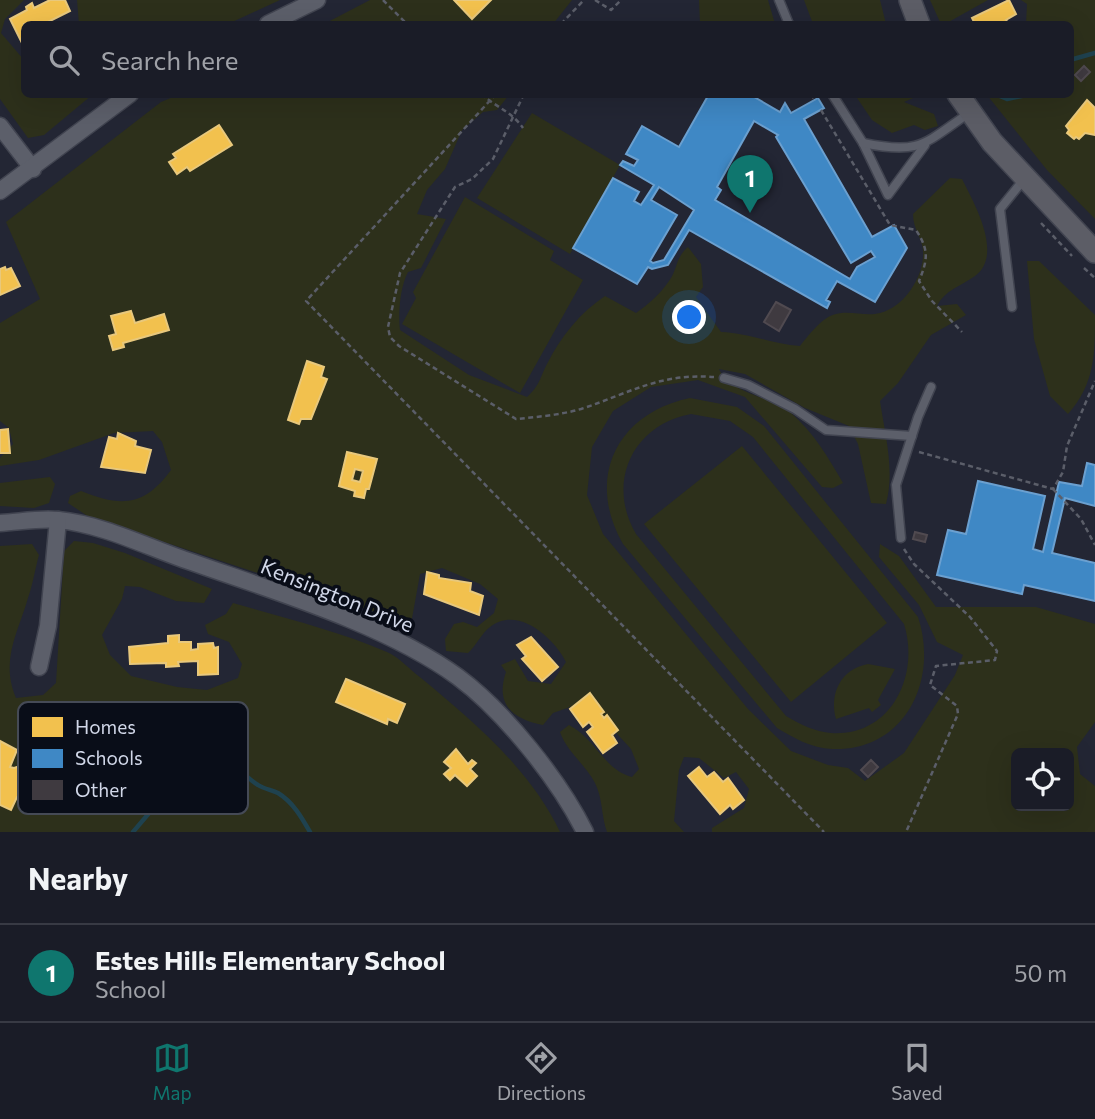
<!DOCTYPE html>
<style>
body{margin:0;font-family:Commissioner,sans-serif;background:#23252f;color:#f1f3f6}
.controls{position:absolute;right:21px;bottom:21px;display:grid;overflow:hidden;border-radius:10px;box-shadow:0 7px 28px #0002}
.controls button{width:63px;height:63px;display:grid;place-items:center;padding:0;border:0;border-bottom:2px solid #383a44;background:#1a1c27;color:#f1f3f6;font:35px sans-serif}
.you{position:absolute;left:690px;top:318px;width:24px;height:24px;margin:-18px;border:5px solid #fff;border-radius:50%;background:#1a73e8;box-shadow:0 0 0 10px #1a73e833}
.badge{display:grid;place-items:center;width:46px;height:46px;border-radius:50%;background:#0f766e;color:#fff;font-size:23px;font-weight:700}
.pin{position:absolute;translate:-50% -58px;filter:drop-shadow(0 2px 4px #0008)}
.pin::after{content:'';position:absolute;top:37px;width:24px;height:21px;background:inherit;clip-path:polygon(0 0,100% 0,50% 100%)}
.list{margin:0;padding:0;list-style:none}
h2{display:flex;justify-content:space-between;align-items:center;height:91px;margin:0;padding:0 28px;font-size:30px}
h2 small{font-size:23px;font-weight:400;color:#9fa1a7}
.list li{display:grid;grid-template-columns:46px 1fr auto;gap:21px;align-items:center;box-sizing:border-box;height:98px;padding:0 28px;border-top:2px solid #383a44}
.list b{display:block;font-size:26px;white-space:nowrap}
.list p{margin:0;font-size:23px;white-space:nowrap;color:#9fa1a7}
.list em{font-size:23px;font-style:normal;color:#9fa1a7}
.icon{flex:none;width:38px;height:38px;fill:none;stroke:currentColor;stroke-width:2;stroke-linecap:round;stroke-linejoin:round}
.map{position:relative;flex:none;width:1095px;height:832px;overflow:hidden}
.search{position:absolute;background:#1a1c27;box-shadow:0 7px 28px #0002;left:21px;right:21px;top:21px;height:77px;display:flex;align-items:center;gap:18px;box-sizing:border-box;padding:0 24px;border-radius:10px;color:#9fa1a7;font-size:26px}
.sheet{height:189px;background:#1a1c27}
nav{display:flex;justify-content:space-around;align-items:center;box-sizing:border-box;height:98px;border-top:2px solid #383a44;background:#1a1c27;font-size:19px;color:#9fa1a7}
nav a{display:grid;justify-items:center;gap:4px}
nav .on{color:#0f766e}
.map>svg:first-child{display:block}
</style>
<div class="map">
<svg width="1095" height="832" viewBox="0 0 1095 832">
<rect width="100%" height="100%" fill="#232634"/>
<g fill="#2d301b" fill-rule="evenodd">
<path d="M0 0H24L5 19 1 33 24 60V94L92 95 44 135 28 138 0 99Z"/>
<path d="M77 0H280L228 24H79Z"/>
<path d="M370 0H572L553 24H324Z"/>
<path d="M699 0H768L775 24H700Z"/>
<path d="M804 0H880L886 24H813Z"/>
<path d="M930 0H988L945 24 940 22Z"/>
<path d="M1021 0H1095V219L1047 170 987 95 1070 94V24H1026L1027 4Z"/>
<path d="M178 95H509L497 110 483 112 462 130 445 169 427 190 417 214 446 219 421 268 408 272C400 287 398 313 400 330L469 375 527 397C541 384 539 379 547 364 561 336 580 313 605 296L636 313C649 304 660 294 669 281 678 269 675 258 688 247L701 264 703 287 696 297 721 332C749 333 772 344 800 346 809 335 822 317 836 314 850 310 866 317 880 313 905 307 925 275 923 250 922 238 913 229 913 214L950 178 962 179C974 203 1004 255 975 276 961 286 945 290 937 306L957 304 966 315 931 335 898 383 880 401C885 435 895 470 886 504L871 503 858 444 849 426 805 408 745 374 719 369C730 394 771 396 791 413 814 433 828 457 843 483L833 488 822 487 745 397 698 380 651 387 613 411 592 447 587 495 603 534 748 709 791 751 828 765 848 768 865 781 904 753 955 675 963 655 937 642 919 605 879 557 880 544 899 556 936 607H1036L1095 624V722L1077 747 1080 774 1095 786V832H712V828L744 808 749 789 736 772 724 778 699 758 684 757 679 770 674 821 684 832H607C601 815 603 799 595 783 585 764 567 752 560 732L569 725C595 738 604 770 632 777L639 769 631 749 587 701 553 713 543 725C512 719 495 704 506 672L501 665 515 659 528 681 551 684 566 662C554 638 518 605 490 627 481 634 476 646 468 653L446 651 445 639 454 624 463 622 477 627 494 613 498 599 480 584 442 568 420 574 411 624 89 517 68 503 70 496 81 491C121 507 144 507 171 470L162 442 153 431 114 433 39 460 0 466V458L13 444 9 428 0 421V323L40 299 6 222 161 102ZM1016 753H1069V806H1016Z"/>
<path d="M855 95H920L904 102 934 114 938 126 925 130 914 125 892 133 872 120Z"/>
<path d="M532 113 620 165 570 254 477 198Z"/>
<path d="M465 197 554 251 550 260 583 280 520 393 402 324 416 298 413 292Z"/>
<path d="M1027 261H1039L1095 315C1095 354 1095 383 1068 414L1050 396 1034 339Z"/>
<path d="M690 398 737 407 764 426 918 617C939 680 905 752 832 749 811 748 794 738 777 728L623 544C585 478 617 413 690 398ZM691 414 730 421 753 437 904 624C920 674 892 737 831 733 815 732 800 724 786 716L636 534C606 483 632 425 691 414Z"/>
<path d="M742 446 887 623 791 702 644 524Z"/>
<path d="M50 477 55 484 49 503 34 508 0 506V483Z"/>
<path d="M74 541 93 543 125 553 212 589 204 603 176 601 140 587 125 586 122 599 102 635 110 655 131 676 177 687 207 690 238 678 242 664 229 642 208 634 205 625 226 614 233 603C284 618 338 631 387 652 399 657 410 670 421 678 473 721 531 770 560 832H0V546L32 544 39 555C35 569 33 584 28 598 18 633 0 660 16 698L43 695 56 683 64 551Z"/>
<path d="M868 664 895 669 878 700 881 705 872 712 869 708 836 719C829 693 841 669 868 664Z"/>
</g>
<g fill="#f2c14e" stroke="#e8c87c" stroke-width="2" fill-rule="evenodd">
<path d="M50 0H65L70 11 44 24H24V41L22 43 10 19 27 10 26 7 32 3 34 8Z"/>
<path d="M454 0H491L472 19Z"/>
<path d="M1009 0 1016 14 1006 20 1009 24H975L972 18Z"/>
<path d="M1087 100 1095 108V135L1085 133 1079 139 1076 137 1074 139 1067 133 1069 130 1066 126Z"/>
<path d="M219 125 232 145 190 171 187 167 177 174 169 162 176 158 173 154Z"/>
<path d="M5 267 6 270 11 268 20 286 0 295V269Z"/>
<path d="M131 311 135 323 164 314 169 330 123 343 124 347 113 350 109 336 116 334 111 316Z"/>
<path d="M307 361 324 367 321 377 327 379 311 419H301L299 424 288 420Z"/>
<path d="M8 429 10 453H0V430Z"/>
<path d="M118 433 136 441 135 446 151 450 145 473 101 467 109 437 117 439Z"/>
<path d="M347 452 377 459 369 489H366L364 498 354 496 355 491 339 486ZM355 469 363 471 360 482 352 480Z"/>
<path d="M427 572 439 575V578L471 583 470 591 483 596 479 615 424 594Z"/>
<path d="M179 635V642H191V650L198 649V644L213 643 214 648 218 647V674L198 675V661L178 662 179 666 166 667V663L130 664 129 647 168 643V636Z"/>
<path d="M531 637 558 667 542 681 522 659 526 656 517 645Z"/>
<path d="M346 679 405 704 397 723 388 719 387 724 336 702Z"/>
<path d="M590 693 604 712 601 714 604 718 607 715 618 730 612 735 617 743 603 753 587 732 593 727 589 722 583 727 570 709Z"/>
<path d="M0 741 17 750 10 767 14 768 23 765 20 753 45 743 56 771 34 781 37 790 17 797 11 810 0 805Z"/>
<path d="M456 749 468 764 472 760 476 763 470 769 477 776 467 786 455 775 450 780 444 774 451 768 444 762Z"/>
<path d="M699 767 707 777 714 772 723 782 728 778 744 800 733 809 730 805 720 814 688 776Z"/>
</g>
<g fill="#3f88c5" stroke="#6ba0d0" stroke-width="2" fill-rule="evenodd">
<path d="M709 94H749L780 112 785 103 791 113 818 98 824 108 804 119 872 237 894 225 907 248 875 302 837 281 826 300 830 302 827 308 689 230 668 265 652 269 648 267 637 284 573 248 613 178 639 192 634 201 641 205 654 185 620 165 623 161 634 166 638 160 626 154 642 126 679 147ZM754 121 778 135 776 137 851 263 871 251 875 257 857 267 850 279 715 200 721 190 717 187ZM659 187 694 210 664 260 653 263 650 261 677 215 651 200Z"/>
<path d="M1087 463 1095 465V506L1065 498 1052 553 1095 563V601L1024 585 1022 594 937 575 948 530 966 534 978 481 1045 496 1033 549 1043 552 1059 482 1082 486Z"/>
</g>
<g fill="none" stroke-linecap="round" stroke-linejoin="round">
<g stroke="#1f424f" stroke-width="4.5">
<path d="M1070 60 1095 53"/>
<path d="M995 94 1007 99 1031 94"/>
<path d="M133 832 150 812 163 785 178 778 184 762 199 747C228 747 235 771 258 785 264 789 272 790 278 793 293 802 302 818 310 832"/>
</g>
</g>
<g fill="#3f3a40" stroke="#504a50" stroke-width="2">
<path d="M1084 66 1090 72 1081 81 1075 75Z"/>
<path d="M776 302 791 310 779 331 764 322Z"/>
<path d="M915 532 927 535 925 542 913 539Z"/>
<path d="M871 760 878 767 868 777 861 770Z"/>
</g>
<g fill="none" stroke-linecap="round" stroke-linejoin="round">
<defs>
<g id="lane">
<path d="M779 0 789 24"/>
<path d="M832 94 863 143 888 195 925 145"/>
<path d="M863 143C920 155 924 144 969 113"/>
<path d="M1012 307 1000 209 1025 178"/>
<path d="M724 378 748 385 795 409 826 430 912 436"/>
<path d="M901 538 896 485 918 417 931 387"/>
</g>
<g id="street">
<path d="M268 24 317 0"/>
<path d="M0 126 33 169"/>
<path d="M0 191 130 94"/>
<path d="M0 523C19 522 40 518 58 520 100 524 141 544 180 558 267 589 384 623 458 677 505 712 559 780 585 832"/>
<path d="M39 667 48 626 58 520"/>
</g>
<g id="secondary">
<path d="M910 0 919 24"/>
<path d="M958 94 992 142 1095 252"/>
</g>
</defs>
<use href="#lane" stroke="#414450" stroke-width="11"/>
<use href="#street" stroke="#414450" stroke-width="19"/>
<use href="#secondary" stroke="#414450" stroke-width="24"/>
<g stroke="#5b5e69" stroke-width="2.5" stroke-dasharray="5 3.5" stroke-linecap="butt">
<path d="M383 0 407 24"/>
<path d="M595 0 611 10 621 0"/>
<path d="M561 24 584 0"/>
<path d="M481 94C496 107 512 112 523 128"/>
<path d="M496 94 306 301 824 832"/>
<path d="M524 94 493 159 472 179 455 187 400 273 388 327 390 337 399 346 516 419C537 417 560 415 581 409 630 393 659 373 714 377"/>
<path d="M811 94 814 99"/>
<path d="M821 110 890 225 916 230C929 250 928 259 919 281L932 301 962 332"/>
<path d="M1041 223 1072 256"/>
<path d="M1084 268 1095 278"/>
<path d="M919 452 1053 489 1063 472 1067 446 1095 381"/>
<path d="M1053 489 1081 519 1095 545"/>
<path d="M904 549 914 564 970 617 997 651 995 660 936 666 930 685 957 706 958 714 906 832"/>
</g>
<use href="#lane" stroke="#5c5f6a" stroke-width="8"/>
<use href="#street" stroke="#5c5f6a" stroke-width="16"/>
<use href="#secondary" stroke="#5c5d66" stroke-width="21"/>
</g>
<g text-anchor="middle" stroke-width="7" stroke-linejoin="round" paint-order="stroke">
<g font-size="21" fill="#d1d7e8" stroke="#090d18">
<text transform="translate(337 596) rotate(22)" y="7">Kensington Drive</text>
</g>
</g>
<rect x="18" y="702" width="230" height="112" rx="10" fill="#090d18" stroke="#454a56" stroke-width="2"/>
<rect x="32" y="717" width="31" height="20" fill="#f2c14e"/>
<rect x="32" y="749" width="31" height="19" fill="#3f88c5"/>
<rect x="32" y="780" width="31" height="20" fill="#3f3a40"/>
<g font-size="19" fill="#d1d7e8">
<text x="75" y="734">Homes</text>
<text x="75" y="765">Schools</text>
<text x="75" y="797">Other</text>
</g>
</svg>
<div class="controls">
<button><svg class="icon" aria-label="locate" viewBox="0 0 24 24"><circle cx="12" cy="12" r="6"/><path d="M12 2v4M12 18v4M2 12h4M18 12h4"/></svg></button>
</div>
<div class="you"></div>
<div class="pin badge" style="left:750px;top:213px">1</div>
<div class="search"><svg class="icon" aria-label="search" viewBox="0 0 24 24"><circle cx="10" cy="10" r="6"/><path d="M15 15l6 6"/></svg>Search here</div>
</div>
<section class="sheet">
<h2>Nearby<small></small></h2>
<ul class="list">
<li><span class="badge">1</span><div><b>Estes Hills Elementary School</b><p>School</p></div><em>50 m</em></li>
</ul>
</section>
<nav>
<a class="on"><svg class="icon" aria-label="map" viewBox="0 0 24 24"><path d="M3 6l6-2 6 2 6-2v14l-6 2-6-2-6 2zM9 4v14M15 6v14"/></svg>Map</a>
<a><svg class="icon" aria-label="directions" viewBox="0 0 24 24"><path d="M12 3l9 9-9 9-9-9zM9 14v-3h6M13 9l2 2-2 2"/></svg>Directions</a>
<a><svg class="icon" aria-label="saved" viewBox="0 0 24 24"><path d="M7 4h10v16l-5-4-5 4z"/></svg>Saved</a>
</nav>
